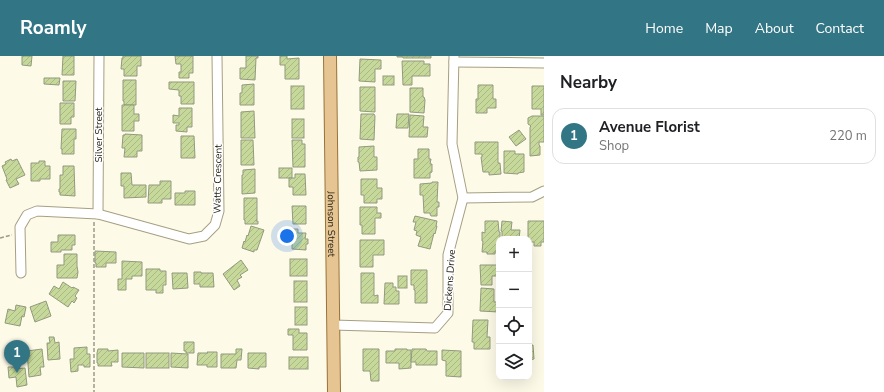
<!DOCTYPE html>
<meta charset="utf-8">
<style>
body{margin:0;font-family:"Nunito Sans",sans-serif;background:#f6f6f6;color:#202124}
.controls{position:absolute;right:12px;bottom:12px;display:grid;overflow:hidden;border-radius:8px;box-shadow:0 4px 16px #0002}
.controls button{width:36px;height:36px;display:grid;place-items:center;padding:0;border:0;border-bottom:1px solid #e0e0e0;background:#fff;color:#202124;font:20px sans-serif}
.you{position:absolute;left:287px;top:180px;width:14px;height:14px;margin:-10px;border:3px solid #fff;border-radius:50%;background:#1a73e8;box-shadow:0 0 0 6px #1a73e833}
.badge{display:grid;place-items:center;width:26px;height:26px;border-radius:50%;background:#327685;color:#fff;font-size:13px;font-weight:700}
.pin{position:absolute;translate:-50% -33px;filter:drop-shadow(0 1px 2px #0008)}
.pin::after{content:'';position:absolute;top:21px;width:14px;height:12px;background:inherit;clip-path:polygon(0 0,100% 0,50% 100%)}
.list{margin:0;padding:0;list-style:none}
h2{display:flex;justify-content:space-between;align-items:center;height:52px;margin:0;padding:0 16px;font-size:17px}
h2 small{font-size:13px;font-weight:400;color:#757577}
.list li{display:grid;grid-template-columns:26px 1fr auto;gap:12px;align-items:center;box-sizing:border-box;height:56px;margin:0 8px 8px;padding:0 8px;border:1px solid #e0e0e0;border-radius:12px}
.list b{display:block;font-size:15px;white-space:nowrap}
.list p{margin:0;font-size:13px;white-space:nowrap;color:#757577}
.list em{font-size:13px;font-style:normal;color:#757577}
.icon{flex:none;width:22px;height:22px;fill:none;stroke:currentColor;stroke-width:2;stroke-linecap:round;stroke-linejoin:round}
.map{position:relative;flex:none;width:544px;height:336px;overflow:hidden}
header{display:flex;align-items:center;gap:24px;box-sizing:border-box;height:56px;padding:0 20px;background:#327685;color:#fff}
header strong{font-size:19px}
nav{display:flex;gap:22px;margin-inline-start:auto;font-size:14px}
main{display:flex}
aside{flex:1;background:#fff}
.map>svg:first-child{display:block}
</style>
<header>
<strong>Roamly</strong>
<nav><a>Home</a><a>Map</a><a>About</a><a>Contact</a></nav>
</header>
<main>
<div class="map">
<svg width="544" height="336" viewBox="0 0 544 336">
<defs>
<pattern id="building-hatch" width="6" height="6" patternUnits="userSpaceOnUse"><rect width="6" height="6" fill="#c7d99a"/><path d="M-1 1l2-2M0 6l6-6M5 7l2-2" fill="none" stroke="#abba84"/></pattern>
</defs>
<rect width="100%" height="100%" fill="#fefae8"/>
<g fill="url(#building-hatch)" stroke="#919a7e">
<path d="M22 0H32L31 10 22 9Z"/>
<path d="M63 0H74V19H62Z"/>
<path d="M123 0H141V10H137V20H124V13H121L122 2H123Z"/>
<path d="M175 0H193V17H189V22H179V16H181V8H176Z"/>
<path d="M246 0H258V2H256L255 24 240 23V12H246Z"/>
<path d="M280 0H287V3L299 2V23H285V9H280Z"/>
<path d="M397 0H431V2H403V1H397Z"/>
<path d="M360 3 381 4V13H375V26L359 25Z"/>
<path d="M402 5H424V8H430V20H412V29H403Z"/>
<rect x="383" y="20" width="11" height="9"/>
<path d="M44 22H60L59 29 44 28Z"/>
<path d="M123 24H136V49H124V45H123Z"/>
<path d="M63 25H76L75 45H63Z"/>
<path d="M169 26H194V48H181V40H179V34L169 33Z"/>
<path d="M254 28V49H240V37H242V29Z"/>
<path d="M478 29H493V43H496V52H487V57H476V43H478Z"/>
<rect x="291" y="30" width="13" height="23"/>
<path d="M532 30H544V59H541V53H532Z"/>
<path d="M360 31H375V56L360 55Z"/>
<path d="M410 32H423V41H424L425 44 424 57 410 56Z"/>
<path d="M60 47H74V61H71V68H60Z"/>
<path d="M122 49H134V58H139V65H134V75H122Z"/>
<path d="M179 52H192V71H187V76L176 75V69H179V67H173V59L179 60Z"/>
<path d="M254 55 255 82H241V56Z"/>
<path d="M361 58H374L375 60 374 84 360 83Z"/>
<path d="M397 58H409L408 72H396Z"/>
<path d="M410 59 424 60 423 71H428L427 81H409Z"/>
<path d="M532 60H544V86H539V89L540 90V99L530 100V71L531 70 528 68V62Z"/>
<rect x="292" y="63" width="12" height="19"/>
<path d="M62 73H76V83H74V98H62V93H61Z"/>
<path d="M519 74 526 83 516 90 509 81Z"/>
<path d="M125 78 142 79V95H137V101H124L125 92H122L123 79H125Z"/>
<path d="M181 80H194L195 102H181Z"/>
<path d="M241 84H253L254 109H241Z"/>
<path d="M292 84H302V88H305V111H293Z"/>
<path d="M475 86H498V107H500L501 118 489 119V116H483L481 101H482V98H475Z"/>
<path d="M374 90V101H377V114L360 115 359 106H358V101H359V91Z"/>
<path d="M418 93H429V103H431L430 108H432V116L430 117V122H414V103H418Z"/>
<path d="M504 95H515V98H524V116L518 117V118L504 117Z"/>
<path d="M11 103 12 105 17 103 25 119 16 123 19 128 10 132 6 124 7 123 2 110 6 108 5 106Z"/>
<path d="M39 105H45V110H50V123H40V125H31V107H39Z"/>
<path d="M63 110H74L75 140 60 139V136H59V133H60V119H63Z"/>
<rect x="279" y="112" width="13" height="10"/>
<path d="M255 113V137L242 138V119H243V114Z"/>
<path d="M121 117H131L132 129H146V141L124 142V130H121Z"/>
<path d="M295 118H305L306 139H293V131H289V122H295Z"/>
<path d="M361 123H377V132H382V143H377V147H364V139H361Z"/>
<path d="M160 125H171V143H162V147H148L149 129H160Z"/>
<path d="M432 126H438L437 146H439V151H437V160H431L430 158V157H424L423 139H420V128L432 127Z"/>
<path d="M185 135H195V149H175V137H185Z"/>
<path d="M244 142H257V164H256V165H258V168H245V164H244Z"/>
<path d="M292 150H306V168H293Z"/>
<path d="M360 151H377V157H381V162H375V178H362V169H360Z"/>
<path d="M415 160 437 165 436 170H437L435 178 434 177 430 193 418 190 421 181 416 179 417 175 414 174 416 166H413Z"/>
<path d="M485 165H498L499 176H500V183H499V196H495V198H487V196H482L483 185H482V176L485 177Z"/>
<path d="M502 165 512 166 511 174H520L519 183H502V175H501Z"/>
<path d="M528 165H544V186H541V190H534V186H529V183H528Z"/>
<path d="M251 170 264 174 257 194H254V196L242 192 244 185 245 186 247 179 248 180Z"/>
<path d="M287 173H298V177H306L305 183H308V188H306V194L292 193V185H288L289 179H287Z"/>
<path d="M58 179H75V189H72V194H61V196H51V186H58Z"/>
<path d="M360 184H384V199H373V211H360Z"/>
<path d="M95 195 116 196V207H106V211H96V207H95Z"/>
<path d="M64 198H77V210L78 216 77 222H57V209H64Z"/>
<rect x="290" y="203" width="17" height="17"/>
<path d="M241 204 248 214 240 219 242 221 237 224 240 230 234 234 223 218Z"/>
<path d="M122 205 142 206V220H132V223H126V234H118V223H122Z"/>
<path d="M480 209H497L498 220H492V229H481Z"/>
<path d="M146 213H160V215H166V229H163V237H156V234H146Z"/>
<path d="M411 214H427V247H415V234H414V229H411Z"/>
<path d="M194 216H201V217H213L214 231H200V228H194Z"/>
<path d="M172 217H187L188 232 173 233Z"/>
<path d="M361 217H374V240L378 239V247H361Z"/>
<rect x="398" y="220" width="9" height="12"/>
<rect x="294" y="225" width="13" height="21"/>
<path d="M63 226 72 232 73 231 79 234 75 240 77 242 74 247 72 245 68 251 49 238 54 230 59 233Z"/>
<path d="M385 227H393V231H396V235H399V248H384Z"/>
<path d="M481 232 494 233V246H499V256L480 255Z"/>
<path d="M46 245 51 260 35 266 30 251Z"/>
<path d="M16 249 26 251 24 261 22 260 20 270 5 267 8 253 15 255Z"/>
<rect x="295" y="251" width="12" height="18"/>
<path d="M473 264H488L487 281H490V293H474V286H472Z"/>
<path d="M288 273H299V277H307V294H293V279H288Z"/>
<path d="M49 281H54L55 287 59 286 60 303 48 304 47 287H50Z"/>
<path d="M184 286H194V297H186V295H184Z"/>
<path d="M529 289H533L534 303 529 304Z"/>
<path d="M87 291V298H90V311H84V309H78V315L71 316 70 303H74V292Z"/>
<path d="M42 293 44 311H40L41 319 29 321 27 295Z"/>
<path d="M98 293H108V295L118 294V306H111L112 310H98V307H97V297Z"/>
<path d="M236 293H242L241 304H237L236 312H221V298H236Z"/>
<path d="M363 293H379V325H371L370 315H363Z"/>
<path d="M395 293H407V294H411V312L399 313V307H386V295H395Z"/>
<path d="M412 293H426L427 295H437V309H416V306H411Z"/>
<path d="M442 294 461 295V321L446 320V305L442 304Z"/>
<path d="M207 296H217V311H207V309H197L198 297H208Z"/>
<path d="M122 297H144V312L122 311Z"/>
<rect x="146" y="297" width="23" height="15"/>
<path d="M171 297 188 298V312L171 311Z"/>
<path d="M248 297H266V311H259V313L248 312Z"/>
<rect x="289" y="301" width="19" height="12"/>
<path d="M8 311H15V313L25 312 27 329 17 331 16 321 9 322Z"/>
</g>
<g fill="none" stroke-linecap="round" stroke-linejoin="round">
<defs>
<g id="minor">
<path d="M454 6 544 7"/>
<path d="M463 142 532 141 544 135"/>
<path d="M98 158 99 0"/>
<path d="M21 217 20 171 27 159 37 155 98 158 189 183 204 180 215 169 219 155 217 0"/>
<path d="M333 269 435 272 448 257V199L463 142 452 88 454 0"/>
</g>
<g id="major">
<path id="s1" d="M330 0 334 336"/>
</g>
</defs>
<use href="#minor" stroke="#a59f83" stroke-width="11"/>
<use href="#major" stroke="#987339" stroke-width="14"/>
<g stroke="#9d9a8b" stroke-width="1.5" stroke-dasharray="4 2" stroke-linecap="butt">
<path d="M94 166V336"/>
<path d="M0 182 12 179"/>
</g>
<use href="#minor" stroke="#fff" stroke-width="9"/>
<use href="#major" stroke="#e7c593" stroke-width="12"/>
</g>
<g text-anchor="middle" stroke-width="3" stroke-linejoin="round" paint-order="stroke">
<g font-size="10" fill="#242217" stroke="#fff">
<text transform="translate(98 79) rotate(-90)" y="4">Silver Street</text>
<text transform="translate(217 123) rotate(-89)" y="4">Watts Crescent</text>
<text dy="4" stroke="none"><textPath href="#s1" startOffset="168">Johnson Street</textPath></text>
<text transform="translate(449 224) rotate(-86)" y="4">Dickens Drive</text>
</g>
</g>
</svg>
<div class="controls">
<button>+</button>
<button>−</button>
<button><svg class="icon" aria-label="locate" viewBox="0 0 24 24"><circle cx="12" cy="12" r="6"/><path d="M12 2v4M12 18v4M2 12h4M18 12h4"/></svg></button>
<button><svg class="icon" aria-label="layers" viewBox="0 0 24 24"><path d="M12 4l9 5-9 5-9-5zM3 14l9 5 9-5"/></svg></button>
</div>
<div class="you"></div>
<div class="pin badge" style="left:17px;top:317px">1</div>
</div>
<aside>
<h2>Nearby<small></small></h2>
<ul class="list">
<li><span class="badge">1</span><div><b>Avenue Florist</b><p>Shop</p></div><em>220 m</em></li>
</ul>
</aside>
</main>
